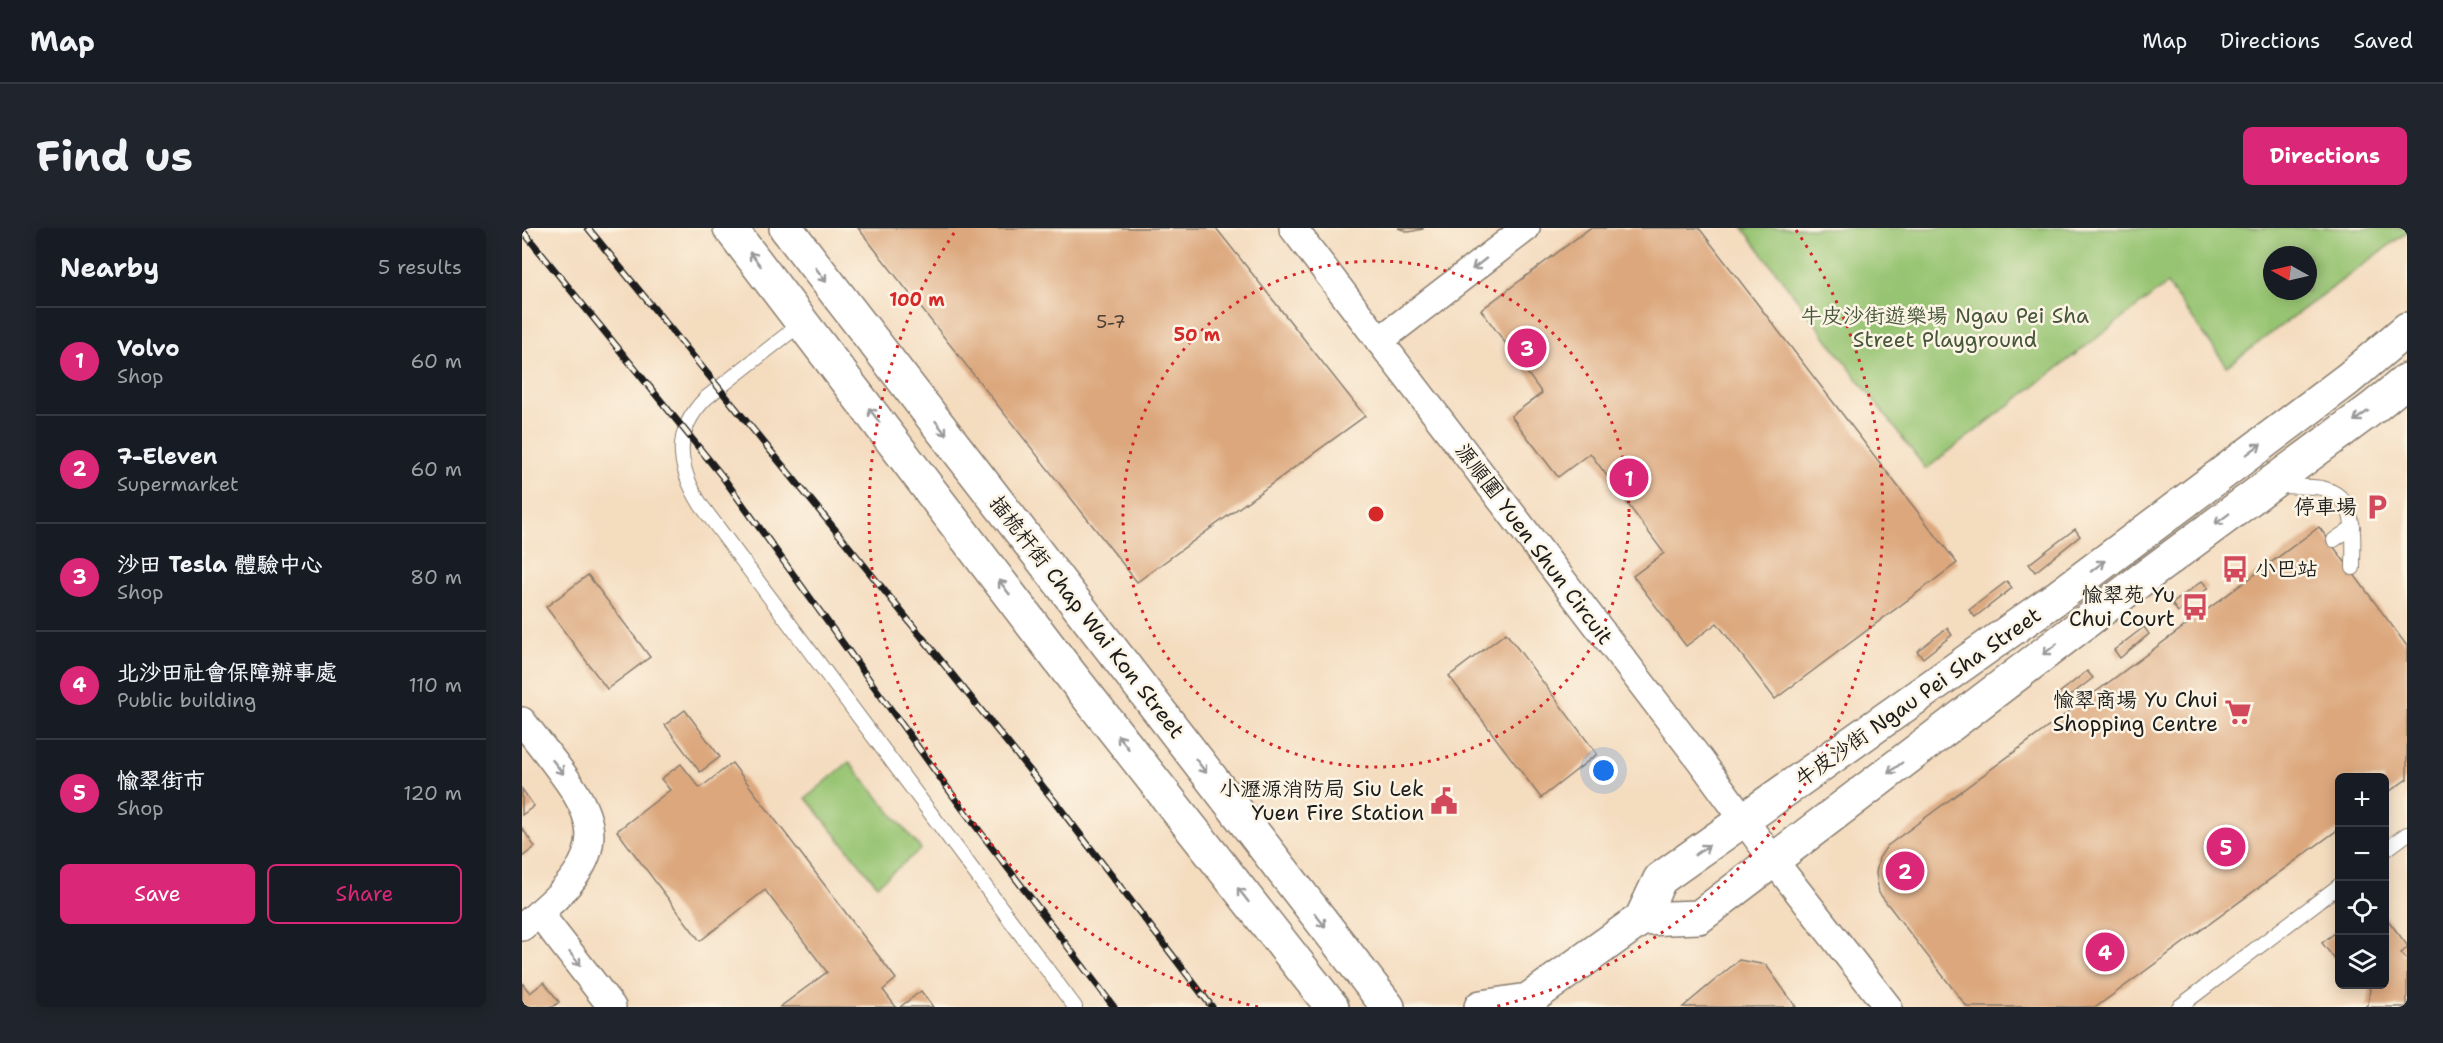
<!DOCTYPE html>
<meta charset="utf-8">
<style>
body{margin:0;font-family:"Shantell Sans","LXGW WenKai TC",sans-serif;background:#20242c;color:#f1f3f6}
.controls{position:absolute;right:18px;bottom:18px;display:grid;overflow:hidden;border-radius:9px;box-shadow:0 3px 15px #0003}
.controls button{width:54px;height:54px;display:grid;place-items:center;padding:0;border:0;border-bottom:2px solid #363941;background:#171b24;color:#f1f3f6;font:30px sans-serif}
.compass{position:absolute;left:1741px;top:18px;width:54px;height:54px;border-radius:50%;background:#171b24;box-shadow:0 3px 15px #0003;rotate:278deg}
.you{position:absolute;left:1082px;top:543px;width:21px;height:21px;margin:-15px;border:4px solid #fff;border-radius:50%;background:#1a73e8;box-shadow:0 0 0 9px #1a73e833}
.badge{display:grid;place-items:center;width:39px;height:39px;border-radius:50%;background:#db2777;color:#fff;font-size:20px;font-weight:700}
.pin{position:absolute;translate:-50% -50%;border:3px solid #fff;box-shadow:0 2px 6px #0006}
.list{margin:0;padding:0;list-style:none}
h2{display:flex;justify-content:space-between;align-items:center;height:78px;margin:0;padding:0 24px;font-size:26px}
h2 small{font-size:20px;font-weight:400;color:#9ea1a6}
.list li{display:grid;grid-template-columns:39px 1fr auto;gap:18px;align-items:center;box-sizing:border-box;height:108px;padding:0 24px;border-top:2px solid #363941}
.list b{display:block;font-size:22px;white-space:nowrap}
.list p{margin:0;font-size:20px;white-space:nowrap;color:#9ea1a6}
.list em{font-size:20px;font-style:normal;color:#9ea1a6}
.actions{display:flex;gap:12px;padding:18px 24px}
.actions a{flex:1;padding:14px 0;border:2px solid #db2777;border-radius:9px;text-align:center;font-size:21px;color:#db2777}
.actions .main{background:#db2777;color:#fff}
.icon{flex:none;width:33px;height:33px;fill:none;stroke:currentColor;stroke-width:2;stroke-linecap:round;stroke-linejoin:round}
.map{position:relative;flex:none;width:1885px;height:779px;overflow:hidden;border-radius:9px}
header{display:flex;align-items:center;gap:36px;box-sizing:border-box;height:84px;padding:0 30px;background:#171b24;border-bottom:2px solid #363941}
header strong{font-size:28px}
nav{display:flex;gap:33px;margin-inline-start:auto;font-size:21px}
.intro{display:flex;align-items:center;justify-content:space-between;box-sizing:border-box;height:144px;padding:0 36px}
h1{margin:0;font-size:42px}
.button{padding:15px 27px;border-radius:9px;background:#db2777;color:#fff;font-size:21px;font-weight:700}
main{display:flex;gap:36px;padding:0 36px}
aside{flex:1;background:#171b24;border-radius:9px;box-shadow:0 3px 15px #0003}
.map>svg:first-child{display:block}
</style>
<header>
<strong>Map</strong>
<nav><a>Map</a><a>Directions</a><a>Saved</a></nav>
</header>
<div class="intro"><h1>Find us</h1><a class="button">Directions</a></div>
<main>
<aside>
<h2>Nearby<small>5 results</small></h2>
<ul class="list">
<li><span class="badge">1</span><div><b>Volvo</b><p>Shop</p></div><em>60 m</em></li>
<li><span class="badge">2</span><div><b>7-Eleven</b><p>Supermarket</p></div><em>60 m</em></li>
<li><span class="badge">3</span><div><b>沙田 Tesla 體驗中心</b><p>Shop</p></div><em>80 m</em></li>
<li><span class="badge">4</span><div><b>北沙田社會保障辦事處</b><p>Public building</p></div><em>110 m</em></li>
<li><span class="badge">5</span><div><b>愉翠街市</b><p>Shop</p></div><em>120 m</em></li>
</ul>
<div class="actions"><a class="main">Save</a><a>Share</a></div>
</aside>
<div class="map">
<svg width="1885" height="779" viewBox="0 0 1885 779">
<rect width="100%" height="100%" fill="#fcf5e5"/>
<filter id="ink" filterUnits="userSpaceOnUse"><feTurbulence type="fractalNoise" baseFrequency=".0167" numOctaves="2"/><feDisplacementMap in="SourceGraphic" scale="12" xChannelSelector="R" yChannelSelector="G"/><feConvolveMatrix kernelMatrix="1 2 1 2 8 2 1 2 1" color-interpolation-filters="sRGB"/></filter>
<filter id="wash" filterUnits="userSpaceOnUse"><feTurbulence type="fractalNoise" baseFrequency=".008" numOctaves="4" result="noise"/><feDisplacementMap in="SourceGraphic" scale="24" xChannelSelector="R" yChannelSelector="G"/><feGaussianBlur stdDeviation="1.35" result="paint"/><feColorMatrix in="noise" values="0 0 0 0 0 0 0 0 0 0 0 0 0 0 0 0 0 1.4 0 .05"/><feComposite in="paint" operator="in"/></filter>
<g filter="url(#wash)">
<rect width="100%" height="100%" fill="#f4dcbf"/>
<g fill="#97c472" stroke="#5a7047" stroke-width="1.5" fill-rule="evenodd">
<path d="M1221 0H1885V4L1705 138 1645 56 1404 241ZM1750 27H1786V63H1750Z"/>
<path d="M327 534 399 621 355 657 284 570Z"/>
</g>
<g id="blocks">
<g fill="#dca77d">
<path d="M336 0H694L843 188 615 354Z"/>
<path d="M876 0H901V1L887 4Z"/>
<path d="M1068 0H1177L1435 335 1253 471 1195 395 1164 418 1111 348 1142 325 1068 225 1036 249 989 188 1020 165 959 82Z"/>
<path d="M1797 299 1885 418V551L1862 567V550H1818V600L1574 779H1445L1357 665 1354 645 1357 630 1365 618Z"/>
<path d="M1553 301 1558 308 1513 344 1507 336Z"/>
<path d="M66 347 128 429 85 461 24 379Z"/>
<path d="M1485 353 1490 360 1453 389 1447 382Z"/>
<path d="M1680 353 1686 360 1656 384 1650 376Z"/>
<path d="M1622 399 1627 406 1598 430 1592 422Z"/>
<path d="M1425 400 1430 407 1401 430 1395 423Z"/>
<path d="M984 405 1075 526 1019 570 927 448Z"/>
<path d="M1565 443 1571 450 1541 473 1536 466Z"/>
<path d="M163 482 198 529 178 544 143 497Z"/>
<path d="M210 535 374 751 361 762 374 779H258L305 744 243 662 178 713 95 603 148 562 139 551 159 536 178 560Z"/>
<path d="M0 561 12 578 0 587Z"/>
<path d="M0 600 13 619 0 629Z"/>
<path d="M1862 687 1885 717V720L1879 725 1885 731V779H1843L1846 776 1848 761 1845 756H1862Z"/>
<path d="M1818 701V738L1800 715Z"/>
<path d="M1217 732 1244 737 1274 779H1161Z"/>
<path d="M22 754 37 774 31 779H0V755L8 765Z"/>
<path d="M399 763 411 779H378Z"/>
</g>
</g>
</g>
<g filter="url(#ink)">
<use href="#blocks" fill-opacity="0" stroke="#887c6e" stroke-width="1.5"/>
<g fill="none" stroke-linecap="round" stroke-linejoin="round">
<defs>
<g id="service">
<path d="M281 94 184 170C150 204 155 238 179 277L553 779"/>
<path d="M1752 257C1768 260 1784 257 1800 260 1837 268 1831 310 1831 340"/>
<path d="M1812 312 1831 299"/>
<path d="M1862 623 1885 606"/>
<path d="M1657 779 1818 657"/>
</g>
<g id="minor">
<path d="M771 0 1178 532 1252 633 1366 779"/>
<path d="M857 113 1004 0"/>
<path d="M0 493C70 584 109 614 0 699"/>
<path d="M17 685 90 779"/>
</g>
<g id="tertiary">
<path d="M208 0 548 446 810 779"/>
<path d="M264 0 866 779"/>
<path d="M1119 691 1177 689 1620 351 1852 179 1885 152"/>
<path d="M959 779 1006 772 1119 691 1138 651 1537 368 1826 151 1885 101"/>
</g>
</defs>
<use href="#service" stroke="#887c6e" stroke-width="16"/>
<use href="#minor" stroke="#887c6e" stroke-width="30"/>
<use href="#tertiary" stroke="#887c6e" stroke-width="36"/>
<use href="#service" stroke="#fff" stroke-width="14"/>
<use href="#minor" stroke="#fff" stroke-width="27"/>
<use href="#tertiary" stroke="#fff" stroke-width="33"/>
<defs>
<g id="rail">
<path d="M66 0 315 304 534 575 690 779"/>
<path d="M0 2 200 248 440 580 592 779"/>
</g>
</defs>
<use href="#rail" stroke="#1c1c1c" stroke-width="7"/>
<use href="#rail" stroke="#fcf5e5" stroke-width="4.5" stroke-dasharray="14" stroke-linecap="butt"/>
</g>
<defs><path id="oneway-shaft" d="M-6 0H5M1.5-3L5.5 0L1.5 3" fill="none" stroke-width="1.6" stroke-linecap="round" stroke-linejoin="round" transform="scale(1.5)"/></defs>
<g stroke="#999">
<use href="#oneway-shaft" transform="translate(233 31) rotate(-129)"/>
<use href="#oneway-shaft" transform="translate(957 36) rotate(142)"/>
<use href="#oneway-shaft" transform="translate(299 47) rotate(53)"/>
<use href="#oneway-shaft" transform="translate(352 187) rotate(-127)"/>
<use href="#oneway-shaft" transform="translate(1839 188) rotate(144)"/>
<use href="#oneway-shaft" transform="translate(419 200) rotate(52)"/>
<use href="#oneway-shaft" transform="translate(1732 221) rotate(-37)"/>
<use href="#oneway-shaft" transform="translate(1700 291) rotate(143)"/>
<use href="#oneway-shaft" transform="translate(1576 338) rotate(-38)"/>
<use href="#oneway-shaft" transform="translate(482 359) rotate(-127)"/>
<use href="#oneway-shaft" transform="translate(1528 421) rotate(142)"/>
<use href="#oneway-shaft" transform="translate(601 514) rotate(-128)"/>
<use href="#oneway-shaft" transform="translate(679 538) rotate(53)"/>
<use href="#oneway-shaft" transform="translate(36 539) rotate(52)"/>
<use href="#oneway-shaft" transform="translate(1373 540) rotate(143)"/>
<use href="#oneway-shaft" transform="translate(1180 622) rotate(-35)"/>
<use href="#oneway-shaft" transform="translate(721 667) rotate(-128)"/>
<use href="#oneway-shaft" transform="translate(798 692) rotate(52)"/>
<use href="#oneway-shaft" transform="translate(53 731) rotate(52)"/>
</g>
</g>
<g fill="none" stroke="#d62828" stroke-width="3" stroke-dasharray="3 6">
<circle cx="854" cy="286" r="253"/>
<path d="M736 779A507 507 0 0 1 434 2M1274 2A507 507 0 0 1 972 779"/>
</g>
<defs>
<symbol id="parking-bare" viewBox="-9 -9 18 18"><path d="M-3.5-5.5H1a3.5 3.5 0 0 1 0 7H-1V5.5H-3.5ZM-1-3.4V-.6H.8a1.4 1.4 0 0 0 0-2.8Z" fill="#d1495b" stroke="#fcf5e5" stroke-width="2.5" paint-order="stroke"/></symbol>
<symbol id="bus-bare" viewBox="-9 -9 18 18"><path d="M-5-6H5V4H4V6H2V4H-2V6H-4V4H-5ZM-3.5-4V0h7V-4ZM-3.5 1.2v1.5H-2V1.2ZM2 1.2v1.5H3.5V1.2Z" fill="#d1495b" stroke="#fcf5e5" stroke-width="2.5" paint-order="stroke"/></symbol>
<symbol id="supermarket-bare" viewBox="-9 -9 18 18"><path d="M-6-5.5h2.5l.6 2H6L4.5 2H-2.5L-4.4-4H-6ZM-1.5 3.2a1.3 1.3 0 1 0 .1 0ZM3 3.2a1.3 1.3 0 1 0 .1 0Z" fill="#d1495b" stroke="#fcf5e5" stroke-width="2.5" paint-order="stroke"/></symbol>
<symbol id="civic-bare" viewBox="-9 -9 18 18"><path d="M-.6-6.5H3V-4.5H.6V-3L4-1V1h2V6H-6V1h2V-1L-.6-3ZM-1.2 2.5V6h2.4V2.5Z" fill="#d1495b" stroke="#fcf5e5" stroke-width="2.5" paint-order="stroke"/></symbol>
</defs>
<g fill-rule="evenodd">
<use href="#parking-bare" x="1836" y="260" width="38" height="38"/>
<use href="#bus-bare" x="1694" y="322" width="38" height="38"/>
<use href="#bus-bare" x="1654" y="360" width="38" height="38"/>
<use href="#supermarket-bare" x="1697" y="465" width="38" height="38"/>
<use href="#civic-bare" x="903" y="554" width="38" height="38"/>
</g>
<g text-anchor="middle" stroke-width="5" stroke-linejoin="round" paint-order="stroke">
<g font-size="18" fill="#4c3f34">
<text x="589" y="100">5-7</text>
</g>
<g font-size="21" fill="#47573a" stroke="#fcf5e5">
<text x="1423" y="95">牛皮沙街遊樂場 Ngau Pei Sha<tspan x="1423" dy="24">Street Playground</tspan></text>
</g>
<g font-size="21" fill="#1c1c1c" stroke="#fcf5e5" text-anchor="end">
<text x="1835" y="286">停車場</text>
<text x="1733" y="348" text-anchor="start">小巴站</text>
<text x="1653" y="374">愉翠苑 Yu<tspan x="1653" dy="24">Chui Court</tspan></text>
<text x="1696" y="479">愉翠商場 Yu Chui<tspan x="1696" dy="24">Shopping Centre</tspan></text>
<text x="902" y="568">小瀝源消防局 Siu Lek<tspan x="902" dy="24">Yuen Fire Station</tspan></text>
</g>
<g font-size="21" fill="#1c1c1c" stroke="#fcf5e5">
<text transform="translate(1012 316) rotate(53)" y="7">源順圍 Yuen Shun Circuit</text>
<text transform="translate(565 389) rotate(52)" y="7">插桅杆街 Chap Wai Kon Street</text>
<text transform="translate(1396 469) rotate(-35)" y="7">牛皮沙街 Ngau Pei Sha Street</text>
</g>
</g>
<circle cx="854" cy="286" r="9" fill="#d62828" stroke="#fcf5e5" stroke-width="3"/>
<g font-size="18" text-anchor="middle" font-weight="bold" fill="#d62828" stroke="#fcf5e5" stroke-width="5" stroke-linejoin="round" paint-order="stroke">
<text x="395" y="78">100 m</text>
<text x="675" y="113">50 m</text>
</g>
</svg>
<div class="controls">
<button>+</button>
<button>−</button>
<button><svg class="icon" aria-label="locate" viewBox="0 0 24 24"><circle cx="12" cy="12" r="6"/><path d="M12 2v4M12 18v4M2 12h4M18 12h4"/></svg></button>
<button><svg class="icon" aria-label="layers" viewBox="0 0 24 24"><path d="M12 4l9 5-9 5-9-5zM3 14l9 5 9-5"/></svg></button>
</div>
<svg class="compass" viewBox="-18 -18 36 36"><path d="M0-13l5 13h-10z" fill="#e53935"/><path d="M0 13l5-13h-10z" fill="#9ea1a6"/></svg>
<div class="you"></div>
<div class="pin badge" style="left:1107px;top:250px">1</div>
<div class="pin badge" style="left:1383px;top:643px">2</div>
<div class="pin badge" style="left:1005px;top:120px">3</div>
<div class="pin badge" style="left:1583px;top:724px">4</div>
<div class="pin badge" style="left:1704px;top:619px">5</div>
</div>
</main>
